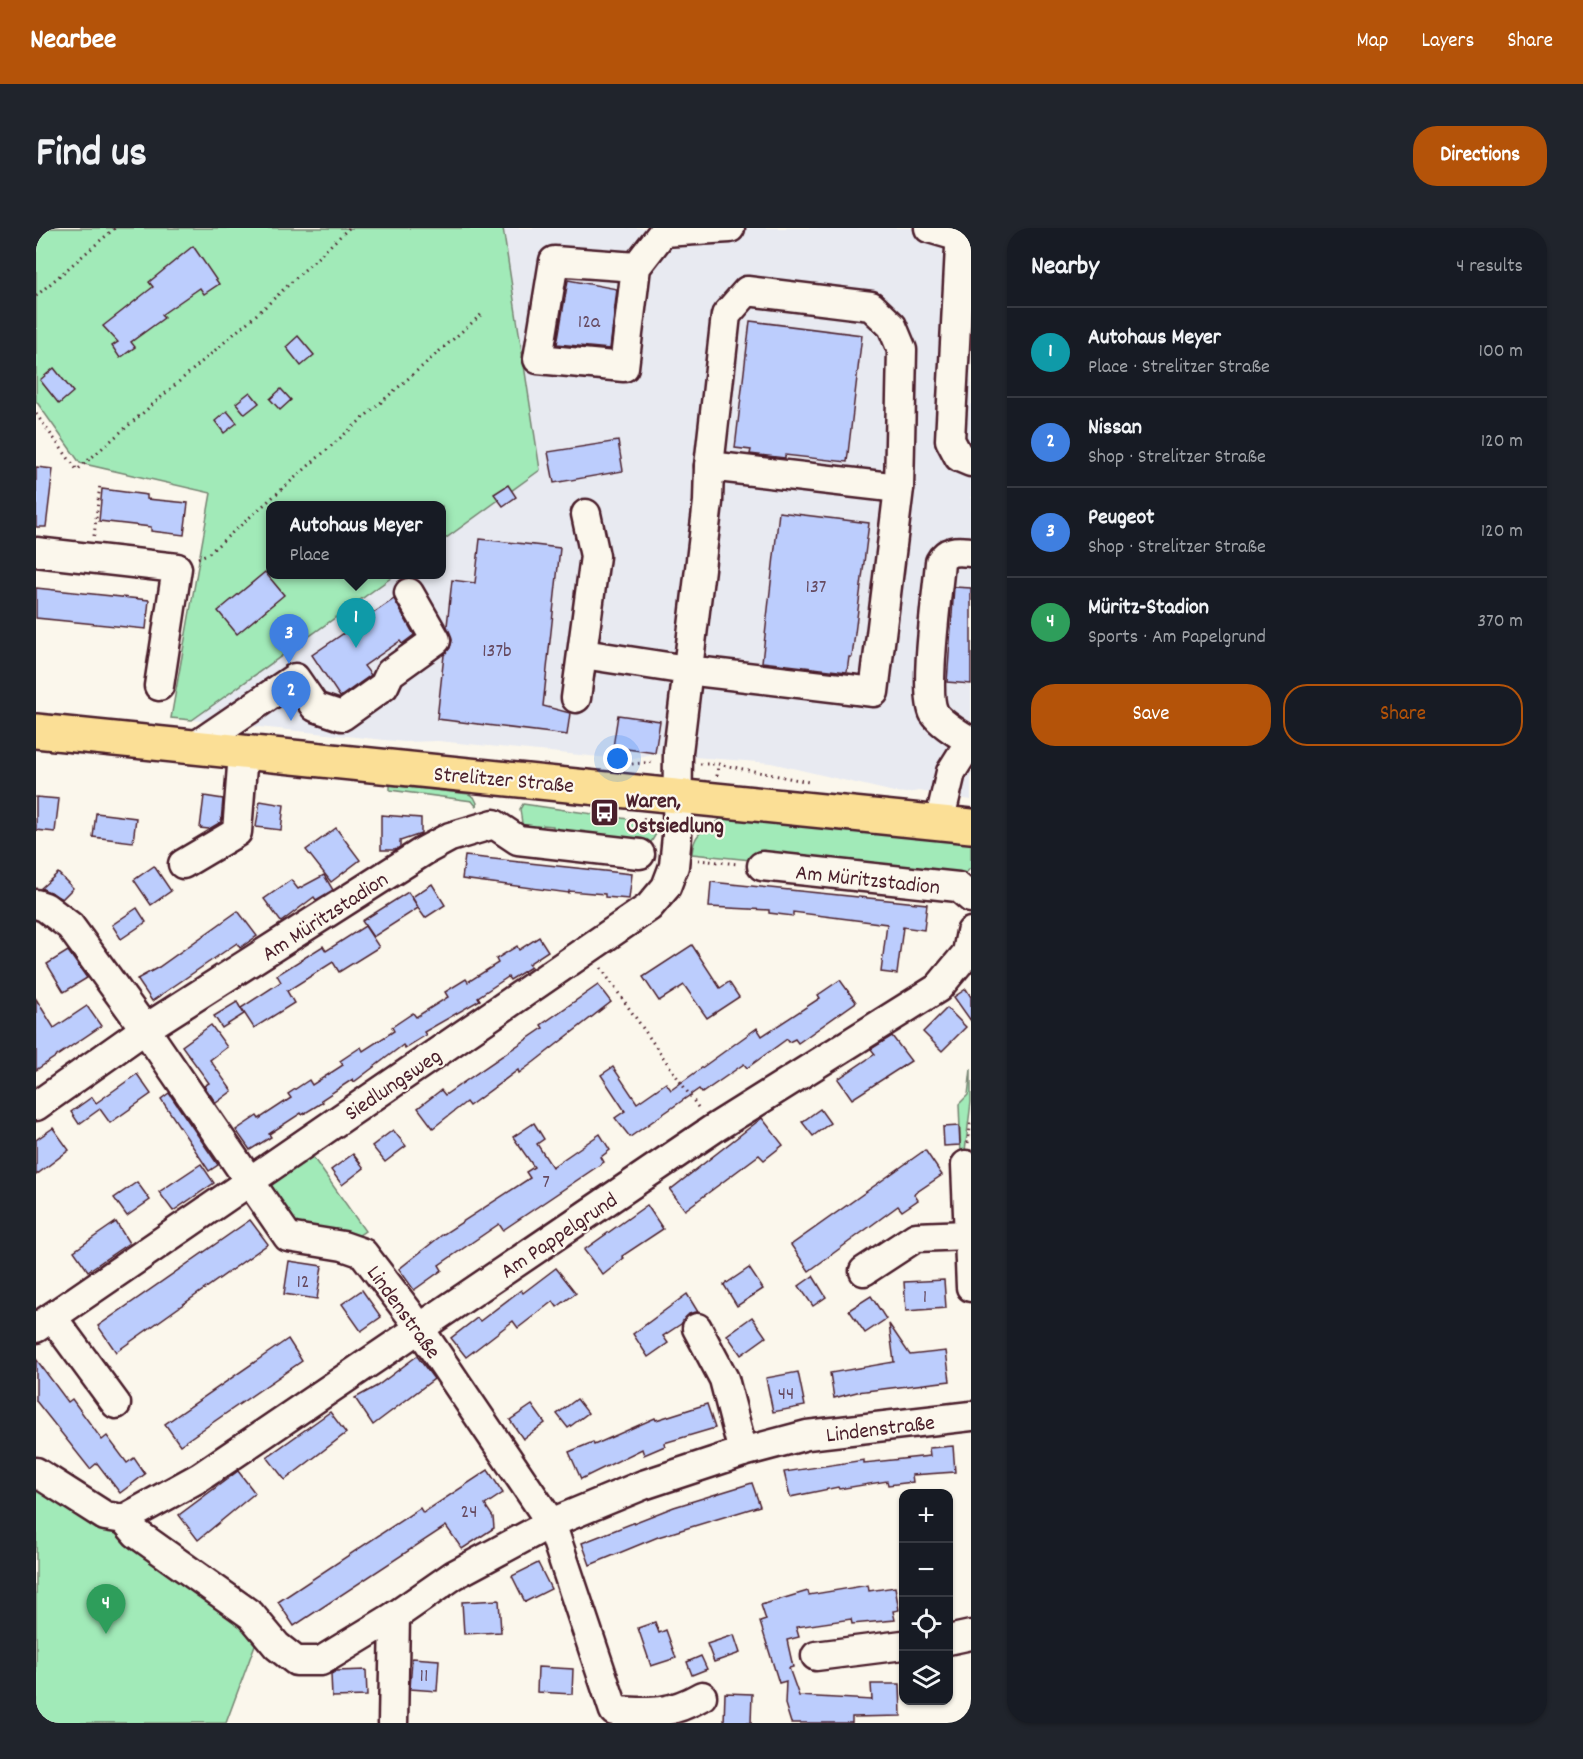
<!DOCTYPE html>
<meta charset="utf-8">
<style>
body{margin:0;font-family:Dekko,sans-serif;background:#20242c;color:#f1f3f6}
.controls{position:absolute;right:18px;bottom:18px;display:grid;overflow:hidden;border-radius:12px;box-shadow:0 2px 4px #0004}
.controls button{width:54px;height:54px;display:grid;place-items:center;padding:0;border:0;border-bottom:2px solid #363941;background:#171b24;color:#f1f3f6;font:30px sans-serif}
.you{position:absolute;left:582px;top:531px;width:21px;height:21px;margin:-15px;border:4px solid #fff;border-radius:50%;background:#1a73e8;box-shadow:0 0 0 9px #1a73e833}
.badge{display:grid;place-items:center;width:39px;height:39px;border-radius:50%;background:#b45309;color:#fff;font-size:20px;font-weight:700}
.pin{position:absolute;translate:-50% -50px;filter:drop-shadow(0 2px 3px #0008)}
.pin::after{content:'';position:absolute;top:32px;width:21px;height:18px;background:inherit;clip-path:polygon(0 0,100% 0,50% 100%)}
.popup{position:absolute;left:230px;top:273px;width:180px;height:78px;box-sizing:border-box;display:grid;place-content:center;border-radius:12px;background:#171b24;filter:drop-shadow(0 2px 4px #0005);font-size:20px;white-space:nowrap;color:#9ea1a6}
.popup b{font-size:22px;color:#f1f3f6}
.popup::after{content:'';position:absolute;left:50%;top:100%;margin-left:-12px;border:12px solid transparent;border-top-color:#171b24}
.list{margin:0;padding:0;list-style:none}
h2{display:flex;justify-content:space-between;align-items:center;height:78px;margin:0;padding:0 24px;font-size:26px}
h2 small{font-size:20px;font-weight:400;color:#9ea1a6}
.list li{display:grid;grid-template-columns:39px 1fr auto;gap:18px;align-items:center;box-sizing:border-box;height:90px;padding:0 24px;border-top:2px solid #363941}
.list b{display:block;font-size:22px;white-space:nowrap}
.list p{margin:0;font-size:20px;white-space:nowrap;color:#9ea1a6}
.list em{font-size:20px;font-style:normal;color:#9ea1a6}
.actions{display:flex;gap:12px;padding:18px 24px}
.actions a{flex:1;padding:14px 0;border:2px solid #b45309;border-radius:24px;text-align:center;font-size:21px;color:#b45309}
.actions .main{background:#b45309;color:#fff}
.icon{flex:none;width:33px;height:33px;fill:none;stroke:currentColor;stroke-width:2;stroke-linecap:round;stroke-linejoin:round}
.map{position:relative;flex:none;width:935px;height:1495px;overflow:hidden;border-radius:24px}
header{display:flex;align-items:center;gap:36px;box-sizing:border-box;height:84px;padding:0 30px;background:#b45309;color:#fff}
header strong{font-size:28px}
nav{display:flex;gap:33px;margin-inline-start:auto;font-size:21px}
.intro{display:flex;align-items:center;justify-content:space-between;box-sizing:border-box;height:144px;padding:0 36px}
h1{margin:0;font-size:42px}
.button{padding:15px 27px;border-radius:24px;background:#b45309;color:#fff;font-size:21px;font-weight:700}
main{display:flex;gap:36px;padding:0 36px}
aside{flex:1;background:#171b24;border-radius:24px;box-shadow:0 2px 4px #0004}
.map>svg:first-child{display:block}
</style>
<header>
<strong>Nearbee</strong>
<nav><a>Map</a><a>Layers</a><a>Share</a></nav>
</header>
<div class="intro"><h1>Find us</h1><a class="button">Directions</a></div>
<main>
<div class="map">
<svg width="935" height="1495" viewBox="0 0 935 1495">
<rect width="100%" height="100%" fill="#fbf7ec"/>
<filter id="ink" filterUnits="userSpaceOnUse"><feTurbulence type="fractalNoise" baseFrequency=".0167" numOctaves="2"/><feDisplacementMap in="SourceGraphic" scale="12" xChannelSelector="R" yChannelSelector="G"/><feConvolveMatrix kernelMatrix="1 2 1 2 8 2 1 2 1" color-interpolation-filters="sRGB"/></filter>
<g filter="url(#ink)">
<path fill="#e8eaf1" d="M467 0H935V572L883 563 871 565 858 564 735 535 620 526 594 532 402 513 368 514 156 492 359 347 406 346V313L504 242Z"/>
<g fill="#a1eab8" stroke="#768472" stroke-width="1.5">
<path d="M0 0H467L504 242 406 313V278H234V346L359 347 156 492 135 490 175 265 44 235 0 173Z"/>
<path d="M354 557 433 566 438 569 441 575 440 578 436 573 354 562Z"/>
<path d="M487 576 599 592 620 606 614 616 606 621 517 605V598L507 597 505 607 487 602 484 581Z"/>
<path d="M684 586 935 612V640L921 653 656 626C657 607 667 600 683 593Z"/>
<path d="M935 841V874L929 923 925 927 923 876 932 867Z"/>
<path d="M267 915 329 1003 307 1018 252 1009 212 953Z"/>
<path d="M0 1245 223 1406 190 1495H0Z"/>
</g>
<g fill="#bccdfd" stroke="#4a1f2b" stroke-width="1.5">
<path d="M157 18 183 56 168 66 164 60 125 87 128 90 95 114 99 119 84 130 76 118 82 114 67 98 117 59 113 54Z"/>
<path d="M532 52 581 61 574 121 521 116Z"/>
<path d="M714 93 826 107 811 234 749 227V230L714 226 715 222 699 220Z"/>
<path d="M262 108 278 127 265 138 250 119Z"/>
<path d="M18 140 37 164 23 176 4 152Z"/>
<path d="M245 161 255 172 244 182 234 171Z"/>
<path d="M214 164 223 175 209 186 200 175Z"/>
<path d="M191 183 201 195 188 205 179 193Z"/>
<path d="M582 213 587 243 518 255 512 224Z"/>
<path d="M0 239 17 241 10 299H0Z"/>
<path d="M472 257 480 269 467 278 458 266Z"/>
<path d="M66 261 111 267V271L152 275 148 307 115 303V299L63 293Z"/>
<path d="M743 284 833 295 816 429H813L811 444 726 434Z"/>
<path d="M444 311 524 320 507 478 534 485 531 507 401 491 408 427 414 420 416 412 411 398 416 352 439 355Z"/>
<path d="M229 344 248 367 201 406 182 383Z"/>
<path d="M918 359 935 360V456L911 454Z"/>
<path d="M0 360 113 372 110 401 0 390Z"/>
<path d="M358 371 378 407 366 416 364 413 328 438 335 447 304 469 276 427Z"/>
<path d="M582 487 624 493 619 525 577 519Z"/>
<path d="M168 568 187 571 185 594 173 601 164 600Z"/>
<path d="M0 569 23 571 19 604 0 602Z"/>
<path d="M224 573 248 577 245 602 220 599Z"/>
<path d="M60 585 100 590 97 614 57 609Z"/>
<path d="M345 587 385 590V606L364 613V619L359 622H345Z"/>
<path d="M300 600 324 632 295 654 270 622Z"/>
<path d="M429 628 596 646 593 671 569 669V666L533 663V665L426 651Z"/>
<path d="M118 638 135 663 115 677 98 652Z"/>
<path d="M22 645 37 660 26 671 5 660Z"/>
<path d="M288 647 297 662 280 672 278 669 245 694 228 671 255 652 262 661Z"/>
<path d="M675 654 891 676 888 702 867 699 861 746 845 744 851 696 757 684V688L733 685V682L673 679Z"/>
<path d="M396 656 409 677 389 690 382 680 337 709 326 693 372 664 382 679 376 669Z"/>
<path d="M101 680 110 694 85 711 76 697Z"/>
<path d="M202 683 221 708 204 720 201 715 116 773 101 751 123 739Z"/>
<path d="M329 698 343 719 303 744 297 734 251 763 258 775 218 800 205 780 245 754 241 747 287 718 290 723Z"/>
<path d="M503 709 512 723 492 736 495 739 474 752 472 749 442 769 444 772 388 804 390 807 369 820 367 817 318 854 317 851 285 872 287 874 266 887 265 885 233 906 235 909 214 922 200 902 221 888 223 891 255 870 252 866 273 852 276 857 307 837 304 833 325 819 327 823 358 803 356 799 377 785 380 789 412 769 409 764 430 751 432 754 462 735 460 731 481 718 483 722Z"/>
<path d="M656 717 684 760 693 754 703 769 671 790 648 757 623 773 607 749Z"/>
<path d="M32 723 51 750 28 764 11 736Z"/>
<path d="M804 752 820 774 762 815 759 811 753 814 751 811 711 840 708 836 666 865 663 861 594 909 579 890 589 883 565 847 577 839 601 875 630 855 635 862 721 800 726 808 784 770 782 767Z"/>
<path d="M562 757 575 774 498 834 483 845 482 842 433 878 430 874 397 900 382 880 405 862 409 867 507 800 505 797Z"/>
<path d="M930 761 935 769V793L918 769Z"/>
<path d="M0 771 18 800 51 778 65 798 0 842Z"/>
<path d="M201 774 208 786 186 800 178 788Z"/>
<path d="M911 780 930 799 906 823 887 804Z"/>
<path d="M175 797 191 819 174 832 196 863 180 875 168 858 173 855 146 818Z"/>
<path d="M856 808 875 833 816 871 802 851 839 826 835 821Z"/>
<path d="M101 846 115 866 74 895 64 881 43 896 35 884 56 869 60 875Z"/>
<path d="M133 865 182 937 173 943 125 871Z"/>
<path d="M784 881 794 895 777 908 766 894Z"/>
<path d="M726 890 747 917 728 932 723 927 649 982 634 962Z"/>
<path d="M498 895 508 911 501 916 516 939 564 906 574 922 565 929 568 934 467 1002 463 996 403 1037 406 1042 378 1062 363 1041 406 1007 494 950 490 944 498 939 477 909Z"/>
<path d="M923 898 924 917 908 918 907 899Z"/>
<path d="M17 900 33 922 0 947V912Z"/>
<path d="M357 902 370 918 349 934 336 918Z"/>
<path d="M889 922 906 947 878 966 882 972 866 983 862 978 773 1043 755 1017Z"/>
<path d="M317 926 328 940 306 957 295 942Z"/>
<path d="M165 936 178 955 137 983 123 964Z"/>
<path d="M101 954 114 972 91 988 78 970Z"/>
<path d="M611 977 627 1001 586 1028 588 1030 567 1047 548 1022Z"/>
<path d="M214 992 232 1016 80 1124 62 1098Z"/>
<path d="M80 994 93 1015 52 1043 38 1023Z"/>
<path d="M253 1033 286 1038 281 1071 248 1066Z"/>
<path d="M520 1040 540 1065 521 1079 517 1073 482 1100 477 1093 430 1129 415 1110 441 1090 444 1093 485 1062 487 1065Z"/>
<path d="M713 1040 727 1061 701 1078 688 1057Z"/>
<path d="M777 1048 790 1069 777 1078 763 1058Z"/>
<path d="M908 1052 910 1080 870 1083 868 1054Z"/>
<path d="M326 1062 345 1089 325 1103 306 1076Z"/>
<path d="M651 1066 662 1084 653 1086 645 1096 627 1108 632 1115 612 1129 597 1106Z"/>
<path d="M835 1068 850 1091 829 1105 813 1082Z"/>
<path d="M716 1089 730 1109 705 1127 691 1107Z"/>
<path d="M853 1096 874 1127 910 1123 914 1153 821 1164 798 1170 794 1145 858 1134Z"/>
<path d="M252 1111 266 1133 144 1217 129 1196Z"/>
<path d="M381 1128 398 1151 337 1197 319 1170 341 1158Z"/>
<path d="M0 1131 32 1174 36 1171 66 1212 71 1208 91 1235 98 1230 109 1246 84 1265 61 1235 54 1241 0 1173Z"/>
<path d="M762 1144 769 1178 737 1184 730 1150Z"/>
<path d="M541 1171 552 1185 532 1200 521 1186Z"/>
<path d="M671 1176 679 1200 628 1215 629 1218 608 1227 606 1221 545 1251 533 1224 557 1214 558 1217 619 1190 620 1192Z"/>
<path d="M496 1177 509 1195 487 1211 474 1192Z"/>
<path d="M294 1184 310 1205 249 1252 231 1229Z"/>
<path d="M917 1218 919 1244 876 1247 877 1254 852 1257 851 1253 803 1261 802 1259 754 1269 748 1244 828 1232V1235L894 1228 893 1220Z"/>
<path d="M452 1242 467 1265 449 1277 457 1289 458 1300 426 1321 410 1298 258 1398 242 1374 384 1280 387 1285Z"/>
<path d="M202 1243 219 1265 162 1312 143 1287Z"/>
<path d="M716 1255 724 1278 622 1309 554 1337 546 1315 638 1279Z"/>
<path d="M502 1335 515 1361 489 1374 476 1348Z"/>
<path d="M832 1357 833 1363 859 1359 863 1382 857 1383 859 1392 816 1396 815 1391 760 1399 763 1409 751 1412 757 1439 753 1440 763 1468 836 1472 835 1456H864L865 1488 816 1489V1495H755L749 1476 750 1453 743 1455 724 1394 730 1392 725 1377 772 1363 773 1367Z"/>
<path d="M463 1372 465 1404 428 1406 426 1374Z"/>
<path d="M619 1394 623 1405 630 1402 640 1430 615 1438 602 1400Z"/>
<path d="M698 1407 704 1425 678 1434 671 1416Z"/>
<path d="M665 1428 671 1441 656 1447 651 1434Z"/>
<path d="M376 1430 403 1432 401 1463 374 1461Z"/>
<path d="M502 1439 537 1441 536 1466 501 1464Z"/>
<path d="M330 1442 331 1468 296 1469 295 1446 300 1443Z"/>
<path d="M689 1465 716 1466 715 1495H688Z"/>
</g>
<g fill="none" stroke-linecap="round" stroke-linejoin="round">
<defs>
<g id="minor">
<path d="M893 0 924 9 935 8"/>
<path d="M925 0 914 212 923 229 935 234"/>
<path d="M600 39 518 33 502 131 588 139 600 39 627 4 694 0"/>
<path d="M673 238 863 260"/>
<path d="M0 324 141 340 123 458"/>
<path d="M540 470 559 328 550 286"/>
<path d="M934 513C923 506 905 496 898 485 887 464 902 362 904 334 911 321 922 323 935 324"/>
<path d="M158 519 259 450 279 479 306 488 348 458 354 445 400 412 373 365"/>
<path d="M903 595 915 544 935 512"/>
<path d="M147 636 201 604 207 525"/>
<path d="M726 638 922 659 935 670"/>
<path d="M0 676 9 679 34 698 109 801 252 1009 307 1018 327 1025 373 1085 515 1295 578 1483C615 1485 633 1487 666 1468"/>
<path d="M0 878 109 801 388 623 414 609 458 596 482 612 604 626"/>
<path d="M930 937 935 1059"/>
<path d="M828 1043 880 1009 932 1007"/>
<path d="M16 1089 80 1176"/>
<path d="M0 1100 613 679 630 659 638 638 641 608 642 524 672 274 673 238 690 87 711 63 835 78 856 98 866 122 863 260 838 464 651 442 547 426"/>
<path d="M661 1100 688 1151 707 1224"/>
<path d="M0 1244 69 1288 88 1291"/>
<path d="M88 1291 164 1249 677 901 902 760 931 725 935 704"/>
<path d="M88 1291 100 1305 215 1387 241 1418 260 1433H285L359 1388 418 1347 515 1295 607 1257 707 1224 771 1207 935 1188"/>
<path d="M912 1412 935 1407"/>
<path d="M780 1428 867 1417"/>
<path d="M357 1495 359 1388"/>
</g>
<path id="major" d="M0 503 935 598"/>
</defs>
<use href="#minor" stroke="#4a1f2b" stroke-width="33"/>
<use href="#major" stroke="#4a1f2b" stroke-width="38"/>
<g stroke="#4a1f2b" stroke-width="3" stroke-dasharray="1.5 4.5" stroke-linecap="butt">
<path d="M0 68 79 0"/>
<path d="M0 186 41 242 229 79 313 0"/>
<path d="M58 308 64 256"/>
<path d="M162 330 173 325 447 85"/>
<path d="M596 536 619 534"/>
<path d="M664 536H682L773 554"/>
<path d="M681 548 682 536"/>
<path d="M607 591 619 599"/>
<path d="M662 632 703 636"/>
<path d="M565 740 664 882"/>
<path d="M932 915 935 892"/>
<path d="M931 1495 935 1477"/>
</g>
<use href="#minor" stroke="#fbf7ec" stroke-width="28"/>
<use href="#major" stroke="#fbdf96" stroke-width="33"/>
</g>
</g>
<defs>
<symbol id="bus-square" viewBox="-11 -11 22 22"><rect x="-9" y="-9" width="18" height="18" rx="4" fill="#4a1f2b" stroke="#fbf7ec"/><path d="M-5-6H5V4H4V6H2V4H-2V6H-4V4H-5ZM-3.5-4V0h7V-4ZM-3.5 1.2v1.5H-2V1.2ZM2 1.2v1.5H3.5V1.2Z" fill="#fff"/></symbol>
</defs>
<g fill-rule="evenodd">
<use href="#bus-square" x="552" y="568" width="33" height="33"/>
</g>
<g text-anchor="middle" stroke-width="4.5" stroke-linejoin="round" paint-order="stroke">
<g font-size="20" fill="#664a60">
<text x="553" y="99">12a</text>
<text x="780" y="364">137</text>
<text x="461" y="428">137b</text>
<text x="510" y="959">7</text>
<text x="267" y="1059">12</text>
<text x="889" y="1074">1</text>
<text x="750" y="1171">44</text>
<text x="433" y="1289">24</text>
<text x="388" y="1453">11</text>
</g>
<g font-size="22" fill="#4a1f2b" stroke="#fbf7ec">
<text transform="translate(468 550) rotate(5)" y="8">Strelitzer Straße</text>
<text transform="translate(832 650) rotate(6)" y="8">Am Müritzstadion</text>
<text transform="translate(288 687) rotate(-33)" y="8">Am Müritzstadion</text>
<text transform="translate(356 855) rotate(-34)" y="8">Siedlungsweg</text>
<text transform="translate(522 1006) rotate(-34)" y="8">Am Pappelgrund</text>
<text transform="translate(369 1083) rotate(54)" y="8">Lindenstraße</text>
<text transform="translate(844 1199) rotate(-7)" y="8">Lindenstraße</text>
</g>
<g font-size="22" font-weight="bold" fill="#4a1f2b" stroke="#fbf7ec" text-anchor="start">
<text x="590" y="579">Waren,<tspan x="590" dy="25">Ostsiedlung</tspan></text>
</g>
</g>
</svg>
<div class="controls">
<button>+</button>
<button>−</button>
<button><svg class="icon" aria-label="locate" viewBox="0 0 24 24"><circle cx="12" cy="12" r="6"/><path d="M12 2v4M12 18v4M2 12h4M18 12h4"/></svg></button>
<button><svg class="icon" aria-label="layers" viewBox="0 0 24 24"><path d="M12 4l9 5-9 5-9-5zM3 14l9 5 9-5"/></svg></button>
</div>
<div class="you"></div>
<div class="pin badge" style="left:320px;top:420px;background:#0f9aa8">1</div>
<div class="popup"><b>Autohaus Meyer</b>Place</div>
<div class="pin badge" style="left:255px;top:493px;background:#3f7fe0">2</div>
<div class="pin badge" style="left:253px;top:436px;background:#3f7fe0">3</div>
<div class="pin badge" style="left:70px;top:1406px;background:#2e9e5b">4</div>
</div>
<aside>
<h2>Nearby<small>4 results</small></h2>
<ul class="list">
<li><span class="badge" style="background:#0f9aa8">1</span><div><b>Autohaus Meyer</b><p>Place · Strelitzer Straße</p></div><em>100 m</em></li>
<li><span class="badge" style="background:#3f7fe0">2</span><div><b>Nissan</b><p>Shop · Strelitzer Straße</p></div><em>120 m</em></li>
<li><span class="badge" style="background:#3f7fe0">3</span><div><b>Peugeot</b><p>Shop · Strelitzer Straße</p></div><em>120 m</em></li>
<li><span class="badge" style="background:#2e9e5b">4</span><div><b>Müritz-Stadion</b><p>Sports · Am Papelgrund</p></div><em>370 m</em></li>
</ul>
<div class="actions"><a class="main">Save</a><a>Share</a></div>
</aside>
</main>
